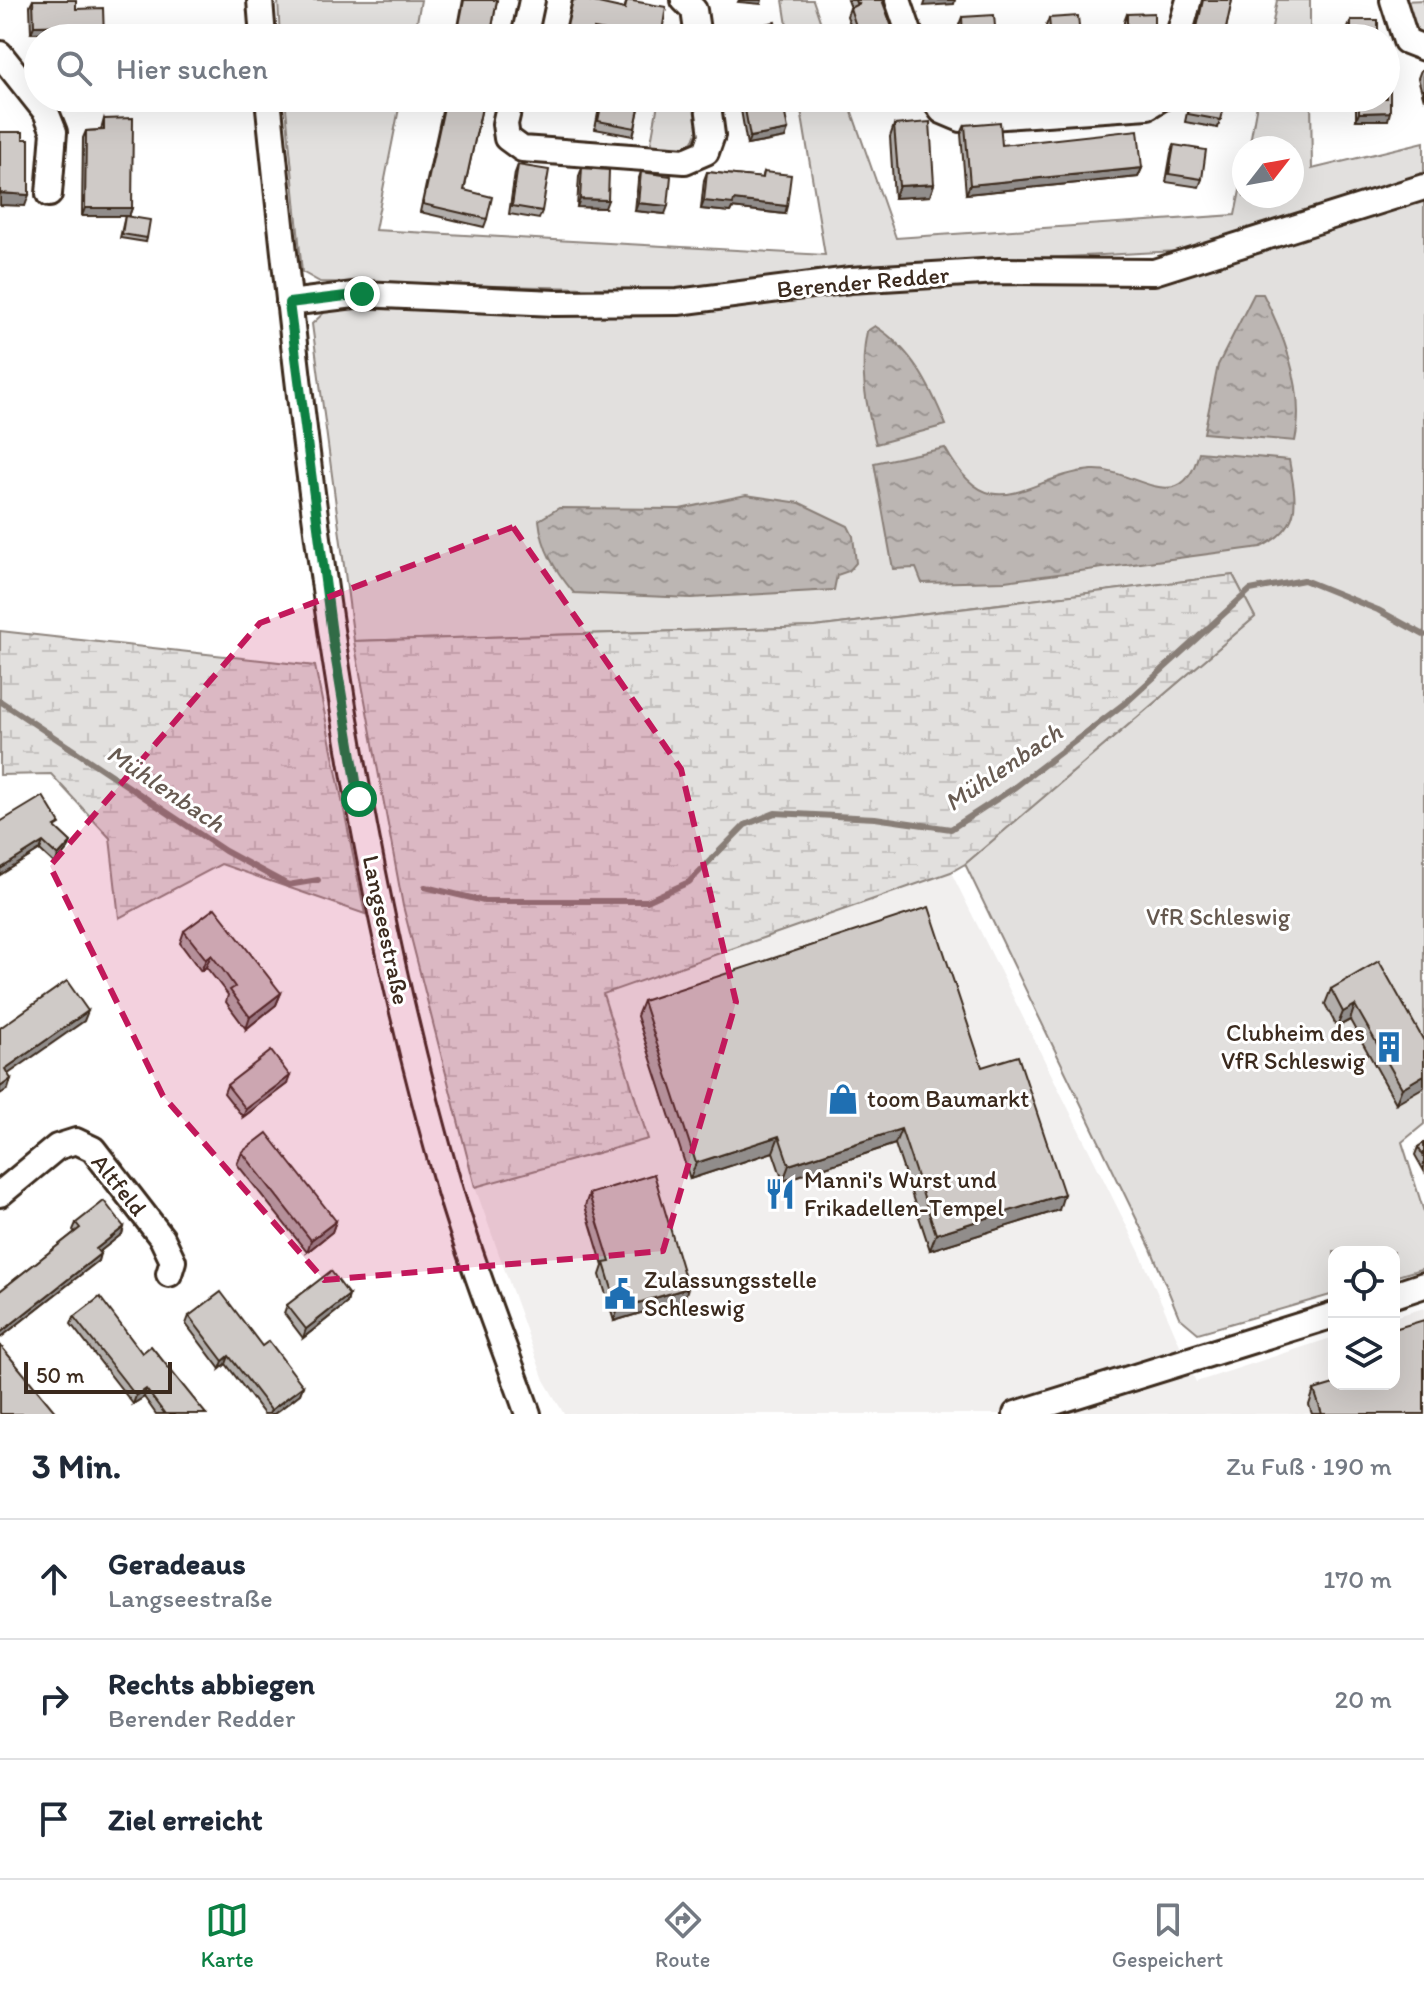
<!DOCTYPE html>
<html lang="de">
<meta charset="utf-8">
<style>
body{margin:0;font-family:Itim,sans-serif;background:#f2f2f3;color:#1f2937}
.controls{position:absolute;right:24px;bottom:24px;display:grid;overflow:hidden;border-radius:16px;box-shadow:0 8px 32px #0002}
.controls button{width:72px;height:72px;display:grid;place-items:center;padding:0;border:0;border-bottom:2px solid #e0e1e3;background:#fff;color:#1f2937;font:40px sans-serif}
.compass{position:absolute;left:1232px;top:136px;width:72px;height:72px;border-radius:50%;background:#fff;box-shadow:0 8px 32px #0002;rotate:59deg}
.scale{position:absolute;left:24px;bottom:20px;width:148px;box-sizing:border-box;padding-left:8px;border:4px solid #3b2a1e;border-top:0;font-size:22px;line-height:28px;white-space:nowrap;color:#3b2a1e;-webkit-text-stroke:6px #fff;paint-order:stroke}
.stop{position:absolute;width:24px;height:24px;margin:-18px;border:6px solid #0b8043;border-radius:50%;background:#fff}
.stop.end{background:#0b8043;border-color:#fff;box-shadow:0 2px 8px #0008}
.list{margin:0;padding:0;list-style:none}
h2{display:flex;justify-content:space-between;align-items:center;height:104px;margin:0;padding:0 32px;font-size:34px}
h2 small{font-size:26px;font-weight:400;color:#747a83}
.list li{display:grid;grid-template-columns:52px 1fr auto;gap:24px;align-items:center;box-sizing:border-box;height:120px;padding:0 32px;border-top:2px solid #e0e1e3}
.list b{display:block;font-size:30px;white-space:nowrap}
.list p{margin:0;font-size:26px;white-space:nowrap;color:#747a83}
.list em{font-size:26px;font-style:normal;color:#747a83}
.icon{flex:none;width:44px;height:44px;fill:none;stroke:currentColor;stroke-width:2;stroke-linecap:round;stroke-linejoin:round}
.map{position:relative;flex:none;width:1424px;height:1414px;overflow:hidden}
.search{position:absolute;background:#fff;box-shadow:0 8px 32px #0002;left:24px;right:24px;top:24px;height:88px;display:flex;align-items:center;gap:20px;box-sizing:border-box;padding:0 28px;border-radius:44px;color:#747a83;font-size:30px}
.sheet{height:464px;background:#fff}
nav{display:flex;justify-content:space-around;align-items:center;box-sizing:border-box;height:112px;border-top:2px solid #e0e1e3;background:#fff;font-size:22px;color:#747a83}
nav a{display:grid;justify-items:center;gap:4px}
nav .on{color:#0b8043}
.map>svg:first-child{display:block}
</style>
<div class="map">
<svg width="1424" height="1414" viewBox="0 0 1424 1414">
<defs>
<pattern id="wetland-marsh" width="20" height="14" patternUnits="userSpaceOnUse" patternTransform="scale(2)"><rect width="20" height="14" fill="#e2e0de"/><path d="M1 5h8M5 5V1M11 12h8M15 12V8" fill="none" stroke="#c3c0be"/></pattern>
<pattern id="water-ripples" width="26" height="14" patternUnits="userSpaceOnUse" patternTransform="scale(2)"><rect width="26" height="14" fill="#bcb6b3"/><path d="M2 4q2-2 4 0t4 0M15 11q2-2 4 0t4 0" fill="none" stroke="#9a9491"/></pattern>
</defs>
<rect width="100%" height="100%" fill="#fff"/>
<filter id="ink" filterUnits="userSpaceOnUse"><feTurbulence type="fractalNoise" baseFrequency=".0125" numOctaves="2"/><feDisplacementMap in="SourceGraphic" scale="16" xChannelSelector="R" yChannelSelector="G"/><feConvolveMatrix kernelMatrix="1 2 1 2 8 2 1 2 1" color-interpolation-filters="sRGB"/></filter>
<g filter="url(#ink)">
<path fill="#f1efee" d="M951 872 1140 1253 1196 1382 1334 1337V1384H1394V1317L1424 1308V1414H564L544 1380 475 1187 648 1139 603 995Z"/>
<g fill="#e2e0de" stroke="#8e857e" stroke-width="2">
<path d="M278 0H421L414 38H280Z"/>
<path d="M783 0H813L826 38H789Z"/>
<path d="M1277 0H1310V38H1270Z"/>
<path d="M1424 0V34L1408 24 1403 1Z"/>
<path d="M285 98H401L375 230 825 255 799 98H847L896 238 1235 215 1244 171V196H1292V148H1249L1258 98H1311L1312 169 1424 142V176L1178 251 859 268 676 290 320 282 302 272Z"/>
<path d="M659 98H697C703 141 695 153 650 148Z"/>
<path d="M942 98H1039V101L961 109Z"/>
<path d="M1424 196V1124L1402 1142 1424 1212V1268L1394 1277V1252H1334V1294L1198 1333 1179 1317 1151 1249 965 864 1255 617 1233 575 815 627 354 641 312 324 329 308 664 315 868 291 1006 283H1163Z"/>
</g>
<g fill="url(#wetland-marsh)" stroke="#8e857e" stroke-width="2">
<path d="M1233 575 1255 617 965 864 951 872 603 994 648 1139 475 1187 403 906 354 641 815 627Z"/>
<path d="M0 631 315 666 365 914 221 864 119 918 110 838 51 774 0 775Z"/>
</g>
<g fill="url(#water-ripples)" stroke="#887e77" stroke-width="2">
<path d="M1254 294H1263C1285 337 1306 392 1295 441L1204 433 1218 365Z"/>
<path d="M875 326C912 349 930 386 946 425L876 444C866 406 859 370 867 331Z"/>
<path d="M945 448C992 534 1028 475 1092 470 1132 467 1182 522 1199 452L1289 460C1296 501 1304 525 1261 547L1005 581 922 583 916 568 893 569 874 463Z"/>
<path d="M746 495 800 503 848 526 853 536 856 563 849 571 837 575 834 590 691 598 574 593C555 570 542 550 539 520L559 508 680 509Z"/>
</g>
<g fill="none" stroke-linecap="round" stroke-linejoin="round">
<g stroke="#887e77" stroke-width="6">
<path d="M0 701 225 851 288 885 318 880"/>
<path d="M425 887 484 901H647L689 882 745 825 775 813 875 818 951 829 1011 790 1129 700 1250 590 1304 580 1378 610 1424 635"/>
</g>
<defs>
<g id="minor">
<path d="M260 0 263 38"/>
<path d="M684 0 694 10 698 38"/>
<path d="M898 0 911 38"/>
<path d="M1393 0 1406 41 1424 48"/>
<path d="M524 38 532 0"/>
<path d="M1178 38 1189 0"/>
<path d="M0 54 46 112 54 132 49 194"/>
<path d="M268 98C305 465 346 836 450 1191 472 1266 502 1340 528 1414"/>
<path d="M511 98 505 124 507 138 522 149 685 161 706 152 712 135 707 98"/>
<path d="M933 98 942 111 961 119 1148 106 1161 98"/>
<path d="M289 303 362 294 555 303 678 302 850 280 999 271 1154 272 1424 187"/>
<path d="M0 1194 57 1147 76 1141 93 1149 162 1238 173 1261 169 1274"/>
<path d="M1394 1295 1424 1285"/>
<path d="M1016 1414 1334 1315"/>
</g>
</defs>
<use href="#minor" stroke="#3b2a1e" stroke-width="30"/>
<use href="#minor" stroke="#fff" stroke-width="24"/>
</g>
<g fill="#b2aeab" stroke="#3b2a1e" stroke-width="2">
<path d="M33 0 76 9 104 38H71V32L31 33 30 6Z"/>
<path d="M463 0H497L490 38H456Z"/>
<path d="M572 0 624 9 627 0 661 38H600L592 36V38H543L546 30 564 35Z"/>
<path d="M848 0H882L896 38H855L847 16 850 8H851Z"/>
<path d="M1202 0H1232L1224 38H1193Z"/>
<path d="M1127 14 1154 38H1111L1113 32 1124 31V22Z"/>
<path d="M962 17 996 38H960L959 25Z"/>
<path d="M1049 18 1080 38H1047L1046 26Z"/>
<path d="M1351 20 1378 38H1348V28Z"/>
<path d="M1424 69V100L1418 78 1421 70Z"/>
<path d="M445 98H484L464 190 487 219 484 227 420 212Z"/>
<path d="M550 98H652L649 105 640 103 635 128 633 136 595 129 599 108Z"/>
<path d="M739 98H782L785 138 747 145Z"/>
<path d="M1190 98H1226L1218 128 1185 122Z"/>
<path d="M1356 98H1386L1388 120H1356Z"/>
<path d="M104 119 132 208 129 216H82L83 138 86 131 101 130Z"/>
<path d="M894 125 934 184 930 196 894 198 890 137Z"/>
<path d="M965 125 1002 145 1142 168 1138 177 966 194 961 134Z"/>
<path d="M1174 145 1202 179 1199 187 1166 182 1171 153Z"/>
<path d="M518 165 542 211 539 219 509 214 515 173Z"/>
<path d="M582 168 605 208 577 207 579 176Z"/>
<path d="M641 172 665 214 635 211 638 181Z"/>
<path d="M707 172 762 178 764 172 785 214 732 208 730 212 701 209 704 180Z"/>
<path d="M125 216 147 238 146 242 120 238Z"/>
<path d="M58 830 71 842 68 849 55 864 40 850 0 875Z"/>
<path d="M184 931 281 993 276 1005 246 1029 226 1002 228 995 218 982 206 967 201 971 180 943Z"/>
<path d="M1331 989 1424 1041 1396 1103 1350 1020 1337 1027 1325 1004Z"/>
<path d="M643 1001 982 1067 1059 1210 930 1250 895 1144 783 1181 773 1152 690 1179 637 1016Z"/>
<path d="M287 1084 243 1117 224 1093 227 1085Z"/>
<path d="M1424 1143V1171L1415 1155 1418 1147Z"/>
<path d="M242 1152 336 1221 332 1232 307 1252 237 1164Z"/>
<path d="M589 1194 684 1300 614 1321 600 1275 603 1266 585 1206Z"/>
<path d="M76 1223 124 1227 122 1234 99 1252 98 1261 0 1338V1291L75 1232 73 1230Z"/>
<path d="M349 1295 347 1303 303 1338 284 1313 287 1305Z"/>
<path d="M189 1316 262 1346 303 1386 300 1394 274 1414H264L226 1364 220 1369 186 1324Z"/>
<path d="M74 1317 142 1353 206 1414H156L144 1397 133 1404 71 1324Z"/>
<path d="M1314 1390 1424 1414H1312L1309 1405Z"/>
</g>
<g fill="#918d8b" stroke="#3b2a1e" stroke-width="2">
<path d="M739 0H762L761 4 738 2Z"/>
<path d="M926 0H955L954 4 924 6Z"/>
<path d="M74 25 71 32 31 33 34 26Z"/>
<path d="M888 98H902L886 104Z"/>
<path d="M1390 112 1388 120H1356L1359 113Z"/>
<path d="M788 130 785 138 747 145 750 137Z"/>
<path d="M1142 168 1138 177 966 194 970 185Z"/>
<path d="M934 184 930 196 894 198 899 186Z"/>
<path d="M0 193 29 195 25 206 0 205Z"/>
<path d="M580 199 608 200 605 208 577 207Z"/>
<path d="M734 200 787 206 785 214 732 208 730 212 701 209 704 201Z"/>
<path d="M638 203 668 206 665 214 635 211Z"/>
<path d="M85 208H132L129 216H82Z"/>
<path d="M43 842 40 850 0 875V869Z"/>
<path d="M71 842 68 849 55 864 58 856Z"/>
<path d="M211 955 206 967 201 971 206 959Z"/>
<path d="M281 993 276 1005 246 1029 250 1017Z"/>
<path d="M1355 1005 1350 1020 1337 1027 1343 1012Z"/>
<path d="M88 1011 84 1021 1 1079 5 1069Z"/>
<path d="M1424 1075V1087L1396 1103 1402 1088Z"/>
<path d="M290 1076 287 1084 243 1117 246 1109Z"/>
<path d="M11 1079 8 1089 0 1094V1087Z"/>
<path d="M901 1129 895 1144 783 1181 789 1165Z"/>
<path d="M779 1136 773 1152 690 1179 696 1163Z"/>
<path d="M1064 1194 1059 1210 930 1250 936 1234Z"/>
<path d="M336 1221 332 1232 307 1252 311 1240Z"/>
<path d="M124 1227 122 1234 94 1256 96 1249Z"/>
<path d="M100 1254 98 1261 0 1338V1333Z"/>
<path d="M688 1288 684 1300 614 1321 618 1309Z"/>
<path d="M349 1295 347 1303 303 1338 306 1329Z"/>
<path d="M229 1356 226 1364 220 1369 223 1361Z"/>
<path d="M303 1386 300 1394 274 1414H269L271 1410Z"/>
<path d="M146 1389 144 1397 133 1404 136 1396Z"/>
</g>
<g fill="#cfcac7" stroke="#3b2a1e" stroke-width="2">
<path d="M33 0H76V9L103 8 104 38H74V25L34 26Z"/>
<path d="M464 0H497L490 38H468L457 36Z"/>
<path d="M573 0H585L625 9 627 0 666 7 661 38H644L594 29 592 38H544L546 30 565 35Z"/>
<path d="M855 0H882L896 38H860L850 8 860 3H856Z"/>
<path d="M1203 0H1232L1224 38 1196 32Z"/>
<path d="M1154 13V38H1113V32L1127 31V14Z"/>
<path d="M994 15 996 38H963L962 17Z"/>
<path d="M1078 16 1080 38H1051L1049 18Z"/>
<rect x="1351" y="20" width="27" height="18"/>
<path d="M775 22 779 38H744L741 29Z"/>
<path d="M1386 81H1390V112L1359 113V98H1386Z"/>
<path d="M446 98H484L464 190 492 197 487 219 423 204Z"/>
<path d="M589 98H641L635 128 598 121 602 101Z"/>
<path d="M743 98H782L788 130 750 137Z"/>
<path d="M1191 98H1226L1221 120 1188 114Z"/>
<path d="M133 118 132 208H85L86 131 104 130V119Z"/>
<path d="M930 122 934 184 899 186 894 125Z"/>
<path d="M1000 122 1002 145 1138 130 1142 168 970 185 965 125Z"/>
<path d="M0 132H23V139H29V195L0 193Z"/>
<path d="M1174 145 1206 150 1202 179 1169 174Z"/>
<path d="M518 165 549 170 542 211 512 206Z"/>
<path d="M582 168 609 170 608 200 580 199Z"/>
<path d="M641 172 671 176 668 206 638 203Z"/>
<path d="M707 172 763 178 764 172 791 175 787 206 734 200 733 204 704 201Z"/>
<path d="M125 216 150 220 147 238 122 234Z"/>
<path d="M43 796 60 824 55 827 71 842 58 856 43 842 0 869V822Z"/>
<path d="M929 907 982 1067 1018 1056 1064 1194 936 1234 901 1129 789 1165 779 1136 696 1163 643 1001Z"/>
<path d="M215 908 281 993 250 1017 230 990 235 987 223 970 211 955 206 959 184 931Z"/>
<path d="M1379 961 1424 1041V1075L1402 1088 1355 1005 1343 1012 1331 989Z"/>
<path d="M67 981 88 1011 5 1069 11 1079 0 1087V1028Z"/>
<path d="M271 1051 290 1076 246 1109 227 1085Z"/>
<path d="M267 1133 336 1221 311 1240 242 1152Z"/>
<path d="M1424 1143V1157L1418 1147Z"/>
<path d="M654 1174 688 1288 618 1309 604 1263 610 1262 589 1194Z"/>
<path d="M104 1201 124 1227 96 1249 100 1254 0 1333V1291L80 1228 76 1223Z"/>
<path d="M331 1271 349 1295 306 1329 287 1305Z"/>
<path d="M221 1292 262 1346 269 1341 303 1386 271 1410 229 1356 223 1361 189 1316Z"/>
<path d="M100 1297 142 1353 151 1346 206 1414H165L146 1389 136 1396 74 1317Z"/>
<path d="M1424 1320V1414H1322L1314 1390 1334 1384H1394V1329Z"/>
<path d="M0 1345 57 1414H1L0 1413Z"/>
</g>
</g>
<g fill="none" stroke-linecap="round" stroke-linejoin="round" filter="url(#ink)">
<path stroke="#0b8043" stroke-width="10" d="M359 799 333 642 289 303 362 294"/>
</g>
<path fill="#c2185b" fill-opacity="0.2" stroke="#c2185b" stroke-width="6" stroke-dasharray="16 10" stroke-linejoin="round" d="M513 527 681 769 736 1002 663 1251 324 1280 163 1096 50 866 260 623Z"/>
<defs>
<symbol id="building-bare" viewBox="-9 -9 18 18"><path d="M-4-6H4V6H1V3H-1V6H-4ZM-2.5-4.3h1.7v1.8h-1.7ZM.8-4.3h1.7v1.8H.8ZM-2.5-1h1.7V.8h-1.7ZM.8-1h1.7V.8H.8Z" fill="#1f6fb2" stroke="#fff" stroke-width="2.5" paint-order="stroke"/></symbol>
<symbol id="shop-bare" viewBox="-9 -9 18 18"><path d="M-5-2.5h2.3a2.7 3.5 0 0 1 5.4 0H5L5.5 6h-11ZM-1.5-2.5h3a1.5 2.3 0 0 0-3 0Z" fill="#1f6fb2" stroke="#fff" stroke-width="2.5" paint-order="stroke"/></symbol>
<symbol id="restaurant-bare" viewBox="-9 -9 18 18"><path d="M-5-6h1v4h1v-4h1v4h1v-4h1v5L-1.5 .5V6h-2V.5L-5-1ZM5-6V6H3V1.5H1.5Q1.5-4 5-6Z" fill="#1f6fb2" stroke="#fff" stroke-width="2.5" paint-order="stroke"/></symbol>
<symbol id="civic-bare" viewBox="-9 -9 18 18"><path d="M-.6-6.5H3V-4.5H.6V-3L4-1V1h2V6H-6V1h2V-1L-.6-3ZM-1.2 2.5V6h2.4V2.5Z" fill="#1f6fb2" stroke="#fff" stroke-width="2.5" paint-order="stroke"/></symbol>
</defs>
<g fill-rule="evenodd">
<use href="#building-bare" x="1367" y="1025" width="44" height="44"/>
<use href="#shop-bare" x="821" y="1077" width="44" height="44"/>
<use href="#restaurant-bare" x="758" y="1172" width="44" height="44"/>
<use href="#civic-bare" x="598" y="1272" width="44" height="44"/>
</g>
<g text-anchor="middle" stroke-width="6" stroke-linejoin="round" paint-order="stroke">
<g font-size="24" fill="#3b2a1e" stroke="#fff">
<text transform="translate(863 282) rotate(-5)" y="8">Berender Redder</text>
<text transform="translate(386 930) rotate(78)" y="8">Langseestraße</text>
<text transform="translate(119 1185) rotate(51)" y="8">Altfeld</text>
</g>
<g font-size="24" fill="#65584e" stroke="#fff">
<text x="1218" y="925">VfR Schleswig</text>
</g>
<g font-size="24" fill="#3b2a1e" stroke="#fff" text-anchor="start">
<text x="1365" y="1041" text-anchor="end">Clubheim des<tspan x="1365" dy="28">VfR Schleswig</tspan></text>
<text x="867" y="1107">toom Baumarkt</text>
<text x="804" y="1188">Manni's Wurst und<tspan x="804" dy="28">Frikadellen-Tempel</tspan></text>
<text x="644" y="1288">Zulassungsstelle<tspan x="644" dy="28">Schleswig</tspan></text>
</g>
<g font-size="26" font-style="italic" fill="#685b52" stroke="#fff">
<text transform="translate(1003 767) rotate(-34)" y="9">Mühlenbach</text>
<text transform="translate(166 788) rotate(34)" y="9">Mühlenbach</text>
</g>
</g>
</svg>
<div class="controls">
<button><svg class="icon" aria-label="locate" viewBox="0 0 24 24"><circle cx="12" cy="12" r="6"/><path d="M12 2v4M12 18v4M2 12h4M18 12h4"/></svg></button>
<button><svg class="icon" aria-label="layers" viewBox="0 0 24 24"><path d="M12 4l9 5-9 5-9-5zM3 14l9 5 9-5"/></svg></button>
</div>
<svg class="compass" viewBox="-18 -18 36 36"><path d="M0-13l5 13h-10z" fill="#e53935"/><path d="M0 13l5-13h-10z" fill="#747a83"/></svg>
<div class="scale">50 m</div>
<div class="stop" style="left:359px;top:799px"></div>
<div class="stop end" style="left:362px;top:294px"></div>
<div class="search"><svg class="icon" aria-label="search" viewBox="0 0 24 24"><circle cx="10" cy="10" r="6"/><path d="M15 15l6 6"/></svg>Hier suchen</div>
</div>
<section class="sheet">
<h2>3 Min.<small>Zu Fuß · 190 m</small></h2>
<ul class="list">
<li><svg class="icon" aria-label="ahead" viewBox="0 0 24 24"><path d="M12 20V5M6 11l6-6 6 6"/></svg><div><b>Geradeaus</b><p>Langseestraße</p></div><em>170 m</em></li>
<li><svg class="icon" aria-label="right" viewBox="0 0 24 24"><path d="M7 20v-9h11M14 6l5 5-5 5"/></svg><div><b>Rechts abbiegen</b><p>Berender Redder</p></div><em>20 m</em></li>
<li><svg class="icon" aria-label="arrive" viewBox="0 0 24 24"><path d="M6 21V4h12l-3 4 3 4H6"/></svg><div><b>Ziel erreicht</b></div></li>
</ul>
</section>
<nav>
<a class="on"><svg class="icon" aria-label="map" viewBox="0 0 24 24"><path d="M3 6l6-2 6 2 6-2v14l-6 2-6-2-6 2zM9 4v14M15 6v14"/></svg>Karte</a>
<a><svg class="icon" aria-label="directions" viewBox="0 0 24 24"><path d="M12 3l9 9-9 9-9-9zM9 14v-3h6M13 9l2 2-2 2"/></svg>Route</a>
<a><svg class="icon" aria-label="saved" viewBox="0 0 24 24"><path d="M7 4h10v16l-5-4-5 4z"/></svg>Gespeichert</a>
</nav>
